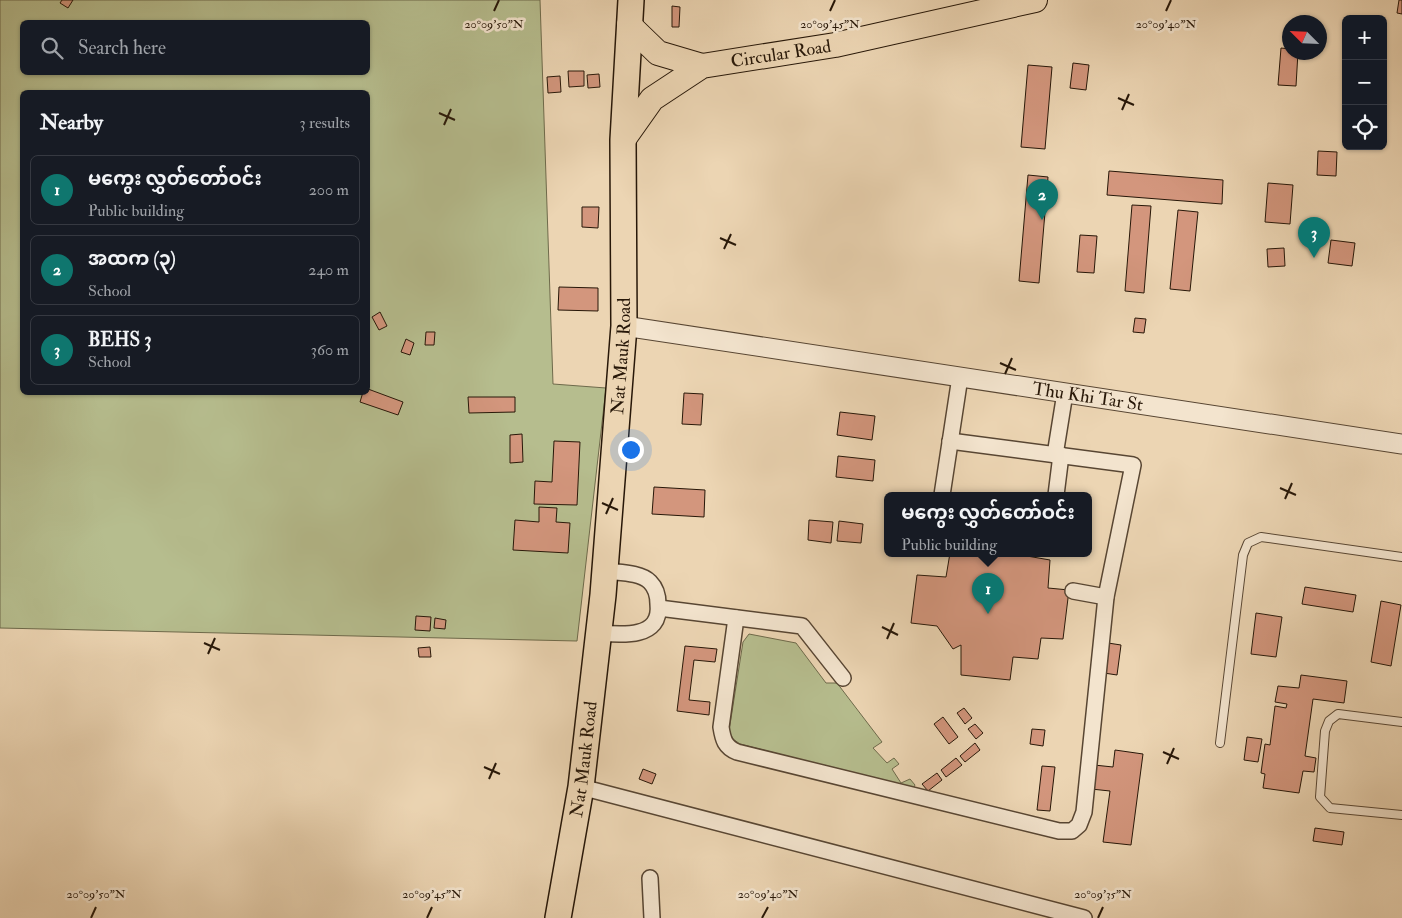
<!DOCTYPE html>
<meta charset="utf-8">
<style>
body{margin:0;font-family:"IM FELL Double Pica","Noto Sans Myanmar",serif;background:#20242c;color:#f1f3f6}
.controls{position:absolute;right:15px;top:15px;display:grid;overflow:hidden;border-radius:8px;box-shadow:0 1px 4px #0004}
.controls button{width:45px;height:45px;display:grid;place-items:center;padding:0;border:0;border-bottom:1px solid #363941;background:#171b24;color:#f1f3f6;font:25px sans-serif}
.compass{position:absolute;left:1282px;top:15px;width:45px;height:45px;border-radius:50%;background:#171b24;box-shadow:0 1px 4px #0004;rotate:294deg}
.you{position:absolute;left:630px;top:449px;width:18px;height:18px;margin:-12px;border:4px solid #fff;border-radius:50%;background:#1a73e8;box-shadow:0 0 0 8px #1a73e833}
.badge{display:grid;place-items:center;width:32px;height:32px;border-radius:50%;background:#0f766e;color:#fff;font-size:16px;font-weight:700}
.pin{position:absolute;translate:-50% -41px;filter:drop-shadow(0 1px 2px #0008)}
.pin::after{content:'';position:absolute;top:26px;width:18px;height:15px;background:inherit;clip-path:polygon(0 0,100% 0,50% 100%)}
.popup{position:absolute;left:884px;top:492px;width:208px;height:65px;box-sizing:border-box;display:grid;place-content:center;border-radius:8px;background:#171b24;filter:drop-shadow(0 1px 4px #0005);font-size:16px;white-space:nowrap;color:#9ea1a6}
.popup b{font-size:19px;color:#f1f3f6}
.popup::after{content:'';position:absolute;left:50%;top:100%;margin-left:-10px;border:10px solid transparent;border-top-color:#171b24}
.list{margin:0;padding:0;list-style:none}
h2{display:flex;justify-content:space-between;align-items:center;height:65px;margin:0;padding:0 20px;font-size:21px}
h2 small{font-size:16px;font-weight:400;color:#9ea1a6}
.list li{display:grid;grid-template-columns:32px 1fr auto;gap:15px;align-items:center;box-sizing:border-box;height:70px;margin:0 10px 10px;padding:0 10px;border:1px solid #363941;border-radius:8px}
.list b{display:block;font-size:19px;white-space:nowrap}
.list p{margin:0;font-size:16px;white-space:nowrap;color:#9ea1a6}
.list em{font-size:16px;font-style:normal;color:#9ea1a6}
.icon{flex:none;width:28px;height:28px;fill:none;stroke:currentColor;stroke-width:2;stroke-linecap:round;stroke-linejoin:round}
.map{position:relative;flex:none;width:1402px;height:918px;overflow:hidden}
.search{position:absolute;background:#171b24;box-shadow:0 1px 4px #0004;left:20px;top:20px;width:350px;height:55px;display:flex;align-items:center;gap:12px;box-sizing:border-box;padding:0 18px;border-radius:8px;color:#9ea1a6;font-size:19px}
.panel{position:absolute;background:#171b24;box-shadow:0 1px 4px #0004;left:20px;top:90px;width:350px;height:305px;border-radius:8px}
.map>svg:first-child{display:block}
</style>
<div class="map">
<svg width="1402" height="918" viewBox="0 0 1402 918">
<rect width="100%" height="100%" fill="#ecd5b3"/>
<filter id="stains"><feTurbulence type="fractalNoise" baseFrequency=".004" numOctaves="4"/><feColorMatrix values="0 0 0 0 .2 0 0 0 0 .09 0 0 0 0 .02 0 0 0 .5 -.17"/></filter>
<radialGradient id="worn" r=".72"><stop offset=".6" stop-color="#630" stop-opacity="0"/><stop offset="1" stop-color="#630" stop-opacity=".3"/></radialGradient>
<g fill="#b6bd8e" stroke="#6e6a4b" fill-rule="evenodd">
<path d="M0 0H540L553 384 606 388 577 641 0 628ZM22 22H368V72H22ZM22 92H368V392H22Z"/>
<path d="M749 634 796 643 826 683H837L882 742 873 748 887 763 894 758 899 764 892 769 901 783 910 779 915 785 913 789 740 744 733 739 729 731 743 642Z"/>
</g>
<g fill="#d3967d" stroke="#271708">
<path d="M62 0H73L68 8 60 3Z"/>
<path d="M1399 0H1402V14L1397 13Z"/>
<path d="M672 6 680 7 679 27H672Z"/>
<path d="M1281 48 1290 49V52H1298L1296 86 1278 85Z"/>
<path d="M1073 63 1089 65 1086 90 1070 88Z"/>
<path d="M1028 65 1052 67 1045 149 1021 147Z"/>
<path d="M568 71H584V86L569 87Z"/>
<path d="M599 74 600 87 588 88 587 75Z"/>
<path d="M560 76 561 92 548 93 547 77Z"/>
<path d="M1318 151 1337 152 1336 176 1317 175Z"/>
<path d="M1109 171 1223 180 1222 204 1107 195Z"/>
<path d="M1028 175 1048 177 1039 283 1019 281Z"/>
<path d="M1268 183 1293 185 1290 224 1265 222Z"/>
<path d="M1132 205 1151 206 1144 293 1125 291Z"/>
<path d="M582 207H599L598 228 582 227Z"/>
<path d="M1178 210 1198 212 1190 291 1170 289Z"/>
<path d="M1080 235 1097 236 1094 273 1077 272Z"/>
<path d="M1331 240 1355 243 1352 266 1328 263Z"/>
<path d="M1284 248 1285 266 1268 267 1267 249Z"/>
<path d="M559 287 598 288V311L558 310Z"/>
<path d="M380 312 387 326 379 330 372 317Z"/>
<path d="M1135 318 1146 319 1144 333 1133 332Z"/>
<path d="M426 332H435L434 345H425Z"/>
<path d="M406 339 414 343 410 355 401 352Z"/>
<path d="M368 389 403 402 398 415 360 402 363 392H368Z"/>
<path d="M684 393 703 394 701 425 682 424Z"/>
<path d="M468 397H515V412L469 413Z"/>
<path d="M840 412 875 416 872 440 837 435Z"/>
<path d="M522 434 523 462 510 463V435Z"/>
<path d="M554 441 580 442 577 505 534 504 535 481 552 482Z"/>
<path d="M838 456 875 460 873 481 836 477Z"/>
<path d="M654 487 705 490 704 517 652 514Z"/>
<path d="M539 507 557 508 556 522 570 523 568 553 513 550 515 520 539 522Z"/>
<path d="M809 520 833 522 831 543 808 540Z"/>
<path d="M839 521 863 524 861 543 837 541Z"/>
<path d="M950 553H1027V556L1050 560 1048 588 1069 590 1063 639 1041 638 1038 659 1013 657 1010 680 961 675V645L953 649 937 626 911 623 917 575 946 577Z"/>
<path d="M1305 587 1356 595 1353 612 1302 604Z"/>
<path d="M1381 601 1401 605 1391 666 1371 662Z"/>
<path d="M1256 613 1282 617 1276 657 1251 654Z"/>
<path d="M416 616 431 617 430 631 415 630Z"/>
<path d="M435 618 446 620 445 629 434 628Z"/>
<path d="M1108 643 1121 645 1117 675 1104 673Z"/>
<path d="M685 646 717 649 715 662 694 660 689 700 710 702 709 715 677 711Z"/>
<path d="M430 647 431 657H419L418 648Z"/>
<path d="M1301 675 1347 681 1344 703 1313 699 1305 756 1316 758 1314 772 1303 771 1299 793 1263 788 1265 774 1261 773 1265 744 1270 745 1275 706 1286 708 1287 704 1275 702 1278 686 1299 688Z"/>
<path d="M964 708 972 718 965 724 957 713Z"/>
<path d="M943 717 958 737 949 744 934 724Z"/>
<path d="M975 724 983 733 976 739 968 729Z"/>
<path d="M1032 729 1045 730 1043 746 1030 744Z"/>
<path d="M1247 737 1262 739 1258 762 1244 760Z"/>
<path d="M975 743 980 750 965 762 960 756Z"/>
<path d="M1115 750 1143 754 1131 845 1103 842 1110 791 1091 789 1094 765 1113 767Z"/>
<path d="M956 758 962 765 946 777 941 770Z"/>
<path d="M1042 766 1055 767 1050 811 1037 810Z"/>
<path d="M643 769 656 774 652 784 639 779Z"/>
<path d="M937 773 942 780 928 791 922 784Z"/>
<path d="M1315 828 1344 832 1342 845 1313 841Z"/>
</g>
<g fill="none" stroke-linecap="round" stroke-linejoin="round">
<defs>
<g id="service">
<path d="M1402 722 1338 714 1329 721 1325 731 1320 797 1330 808 1402 815"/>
<path d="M1220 743 1243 555 1248 543 1261 537 1402 557"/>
</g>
<g id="minor">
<path d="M1055 455 1065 393"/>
<path d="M942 495 960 377"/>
<path d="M1056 495 1061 455"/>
<path d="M1073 591 1106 597"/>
<path d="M659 608 802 626 843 678"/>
<path d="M736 618 721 727C723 740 725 747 737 752L1059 831H1072L1079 825 1084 812 1106 597 1133 465 950 441"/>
<path d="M599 633C621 635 662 639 658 604 658 597 656 588 650 582 640 572 619 573 605 571"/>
<path d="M581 787 1084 918"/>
<path d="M650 878 652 918"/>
</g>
<g id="tertiary">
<path id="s1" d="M624 326 1402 444"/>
</g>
<g id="primary">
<path d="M629 25 658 53 702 66"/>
<path id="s2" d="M623 140 652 99 702 66 835 45 1035 0"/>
</g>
<g id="trunk">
<path id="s3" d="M558 918 581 787 603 595 624 326 623 140 631 0"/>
</g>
</defs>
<use href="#service" stroke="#584633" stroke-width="10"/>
<use href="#minor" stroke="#584633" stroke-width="18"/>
<use href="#tertiary" stroke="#584633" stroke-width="21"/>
<use href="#primary" stroke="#271708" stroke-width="26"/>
<use href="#trunk" stroke="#271708" stroke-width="28"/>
<use href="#service" stroke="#f3e4ce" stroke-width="8"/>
<use href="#minor" stroke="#f3e4ce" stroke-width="15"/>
<use href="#tertiary" stroke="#f3e4ce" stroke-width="19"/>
<use href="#primary" stroke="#ecd5b3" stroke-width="24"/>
<use href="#trunk" stroke="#ecd5b3" stroke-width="25"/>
</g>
<path fill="none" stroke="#271708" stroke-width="2" d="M494 11 499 0M830 11 835 0M1166 11 1171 0M1118 98 1134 105M1122 110 1129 94M439 113 455 120M444 125 451 109M720 238 736 245M724 249 731 234M1000 363 1016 370M1005 374 1012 358M1280 488 1296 495M1285 499 1292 483M602 503 618 510M606 514 613 498M882 627 898 635M887 639 894 623M204 643 220 650M208 654 215 638M1163 752 1179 759M1167 764 1174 748M484 767 500 774M489 779 496 763M91 918 96 907M427 918 432 907M762 918 768 907M1098 918 1103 907"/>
<g text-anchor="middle" stroke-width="5" stroke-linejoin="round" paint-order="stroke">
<g font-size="18" fill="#271708" stroke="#f3e4ce">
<text dy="6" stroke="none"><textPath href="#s2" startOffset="190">Circular Road</textPath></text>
<text dy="6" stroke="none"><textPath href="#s3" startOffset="566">Nat Mauk Road</textPath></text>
<text dy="6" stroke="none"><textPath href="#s1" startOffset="469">Thu Khi Tar St</textPath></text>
<text dy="6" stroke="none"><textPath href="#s3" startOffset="161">Nat Mauk Road</textPath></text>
</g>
</g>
<g font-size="12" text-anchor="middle" fill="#271708" stroke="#f3e4ce" stroke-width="5" stroke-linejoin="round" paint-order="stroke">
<text x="494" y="28">20°09'50"N</text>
<text x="830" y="28">20°09'45"N</text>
<text x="1166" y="28">20°09'40"N</text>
<text x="96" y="898">20°09'50"N</text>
<text x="432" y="898">20°09'45"N</text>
<text x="768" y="898">20°09'40"N</text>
<text x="1103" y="898">20°09'35"N</text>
</g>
<rect width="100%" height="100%" filter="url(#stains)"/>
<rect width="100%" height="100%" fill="url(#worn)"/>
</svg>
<div class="controls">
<button>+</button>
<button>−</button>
<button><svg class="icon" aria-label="locate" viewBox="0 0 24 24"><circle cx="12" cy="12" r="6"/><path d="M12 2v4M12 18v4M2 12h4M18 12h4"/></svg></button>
</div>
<svg class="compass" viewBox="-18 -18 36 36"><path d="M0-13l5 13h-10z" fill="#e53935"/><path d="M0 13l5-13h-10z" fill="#9ea1a6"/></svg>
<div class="you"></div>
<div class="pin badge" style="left:988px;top:614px">1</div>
<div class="popup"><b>မကွေး လွှတ်တော်ဝင်း</b>Public building</div>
<div class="pin badge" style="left:1042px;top:220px">2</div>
<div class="pin badge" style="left:1314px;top:258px">3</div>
<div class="search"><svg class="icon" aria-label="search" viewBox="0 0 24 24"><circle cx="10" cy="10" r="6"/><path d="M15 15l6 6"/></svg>Search here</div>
<section class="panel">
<h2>Nearby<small>3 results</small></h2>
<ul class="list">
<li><span class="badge">1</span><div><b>မကွေး လွှတ်တော်ဝင်း</b><p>Public building</p></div><em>200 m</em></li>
<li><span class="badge">2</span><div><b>အထက (၃)</b><p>School</p></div><em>240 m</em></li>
<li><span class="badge">3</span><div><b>BEHS 3</b><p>School</p></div><em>360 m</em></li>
</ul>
</section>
</div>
